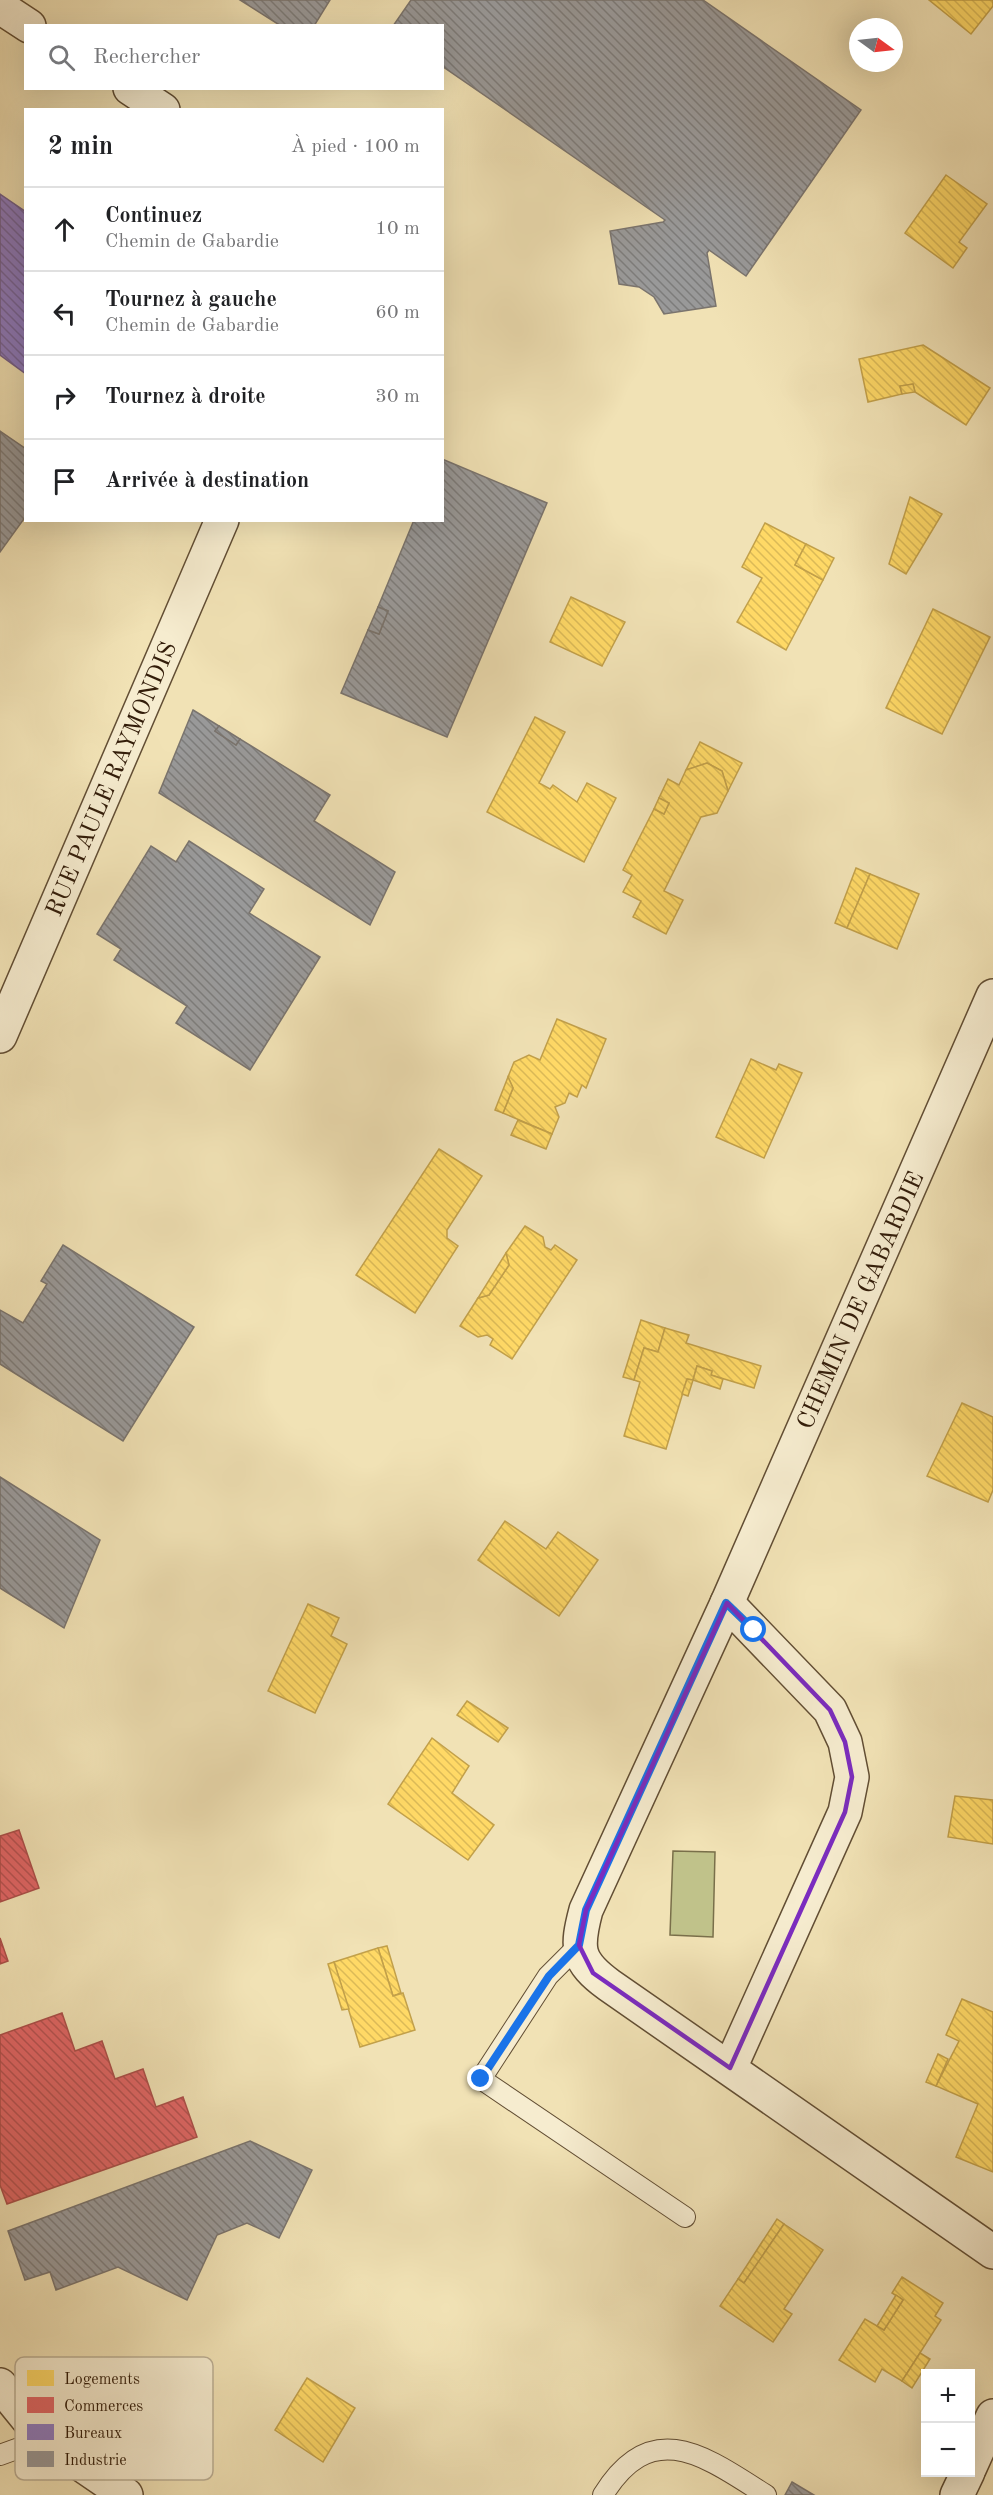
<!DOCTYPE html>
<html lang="fr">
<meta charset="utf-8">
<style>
body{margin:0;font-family:"Old Standard TT",serif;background:#f2f2f2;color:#202124}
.controls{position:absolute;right:18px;bottom:18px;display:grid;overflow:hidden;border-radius:0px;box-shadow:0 6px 24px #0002}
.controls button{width:54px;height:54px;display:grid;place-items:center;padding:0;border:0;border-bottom:2px solid #e0e0e0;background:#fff;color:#202124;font:30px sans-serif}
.compass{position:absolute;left:849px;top:18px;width:54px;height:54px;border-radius:50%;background:#fff;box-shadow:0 6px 24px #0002;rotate:105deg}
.stop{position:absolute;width:18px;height:18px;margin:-14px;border:4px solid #1a73e8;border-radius:50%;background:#fff}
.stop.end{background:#1a73e8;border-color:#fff;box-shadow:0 2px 6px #0008}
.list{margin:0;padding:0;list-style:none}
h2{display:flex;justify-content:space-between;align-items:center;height:78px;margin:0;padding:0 24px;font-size:26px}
h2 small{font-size:20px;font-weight:400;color:#757577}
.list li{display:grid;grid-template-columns:39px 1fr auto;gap:18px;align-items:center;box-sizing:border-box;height:84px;padding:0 24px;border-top:2px solid #e0e0e0}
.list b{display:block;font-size:22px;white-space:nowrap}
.list p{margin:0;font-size:20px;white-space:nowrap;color:#757577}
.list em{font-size:20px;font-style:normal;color:#757577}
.icon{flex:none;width:33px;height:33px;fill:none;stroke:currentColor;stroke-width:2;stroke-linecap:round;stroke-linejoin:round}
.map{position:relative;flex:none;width:993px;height:2495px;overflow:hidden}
.search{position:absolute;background:#fff;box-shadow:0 6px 24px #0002;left:24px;top:24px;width:420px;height:66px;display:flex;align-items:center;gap:15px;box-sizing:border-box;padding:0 21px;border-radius:0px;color:#757577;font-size:22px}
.panel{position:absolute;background:#fff;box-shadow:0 6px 24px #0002;left:24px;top:108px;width:420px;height:414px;border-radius:0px}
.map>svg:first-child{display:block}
</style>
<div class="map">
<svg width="993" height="2495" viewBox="0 0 993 2495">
<defs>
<pattern id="homes-back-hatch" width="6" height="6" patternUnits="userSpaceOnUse" patternTransform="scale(1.5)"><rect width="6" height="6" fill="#ffd966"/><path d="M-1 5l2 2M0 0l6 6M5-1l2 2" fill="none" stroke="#dbba57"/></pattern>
<pattern id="shops-back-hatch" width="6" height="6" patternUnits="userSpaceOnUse" patternTransform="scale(1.5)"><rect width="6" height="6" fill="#e06666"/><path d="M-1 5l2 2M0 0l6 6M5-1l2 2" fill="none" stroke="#b65352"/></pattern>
<pattern id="offices-back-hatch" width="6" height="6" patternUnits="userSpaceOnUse" patternTransform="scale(1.5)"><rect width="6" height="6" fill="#8e7cc3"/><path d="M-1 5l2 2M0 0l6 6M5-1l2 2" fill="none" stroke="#75659d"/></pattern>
<pattern id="industry-back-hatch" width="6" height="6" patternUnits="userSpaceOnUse" patternTransform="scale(1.5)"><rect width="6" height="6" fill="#999"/><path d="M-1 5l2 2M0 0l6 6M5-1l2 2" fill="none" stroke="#7d7c7b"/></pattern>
</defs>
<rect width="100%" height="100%" fill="#f1e2b5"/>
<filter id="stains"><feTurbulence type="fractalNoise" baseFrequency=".00333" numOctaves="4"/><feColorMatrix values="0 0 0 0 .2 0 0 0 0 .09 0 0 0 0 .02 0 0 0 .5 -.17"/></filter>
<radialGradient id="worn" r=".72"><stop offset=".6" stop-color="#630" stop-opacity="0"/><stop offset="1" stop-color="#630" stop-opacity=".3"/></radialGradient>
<path fill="#c0c28a" stroke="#796f4a" stroke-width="1.5" d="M673 1851 715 1852 713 1937 670 1935Z"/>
<g fill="url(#homes-back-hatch)" stroke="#c2a04a" stroke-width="1.5">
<path d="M929 0H993V6L971 34Z"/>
<path d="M946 175 987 204 959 242 967 248 953 268 905 233Z"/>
<path d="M923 345 990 388 966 425 915 392 913 384 900 386 902 394 868 402 859 359Z"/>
<path d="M913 384 915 392 902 394 900 386Z"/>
<path d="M910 497 942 514 906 574 889 564Z"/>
<path d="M765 523 806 544 795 565 823 580 786 650 737 622 762 578 742 567Z"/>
<path d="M806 544 834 558 823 580 795 565Z"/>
<path d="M571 597 625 622 602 666 550 642Z"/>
<path d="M933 609 990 637 942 734 886 708Z"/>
<path d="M535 717 565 732 539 783 550 789 553 785 577 802 587 783 616 798 584 862 487 812Z"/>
<path d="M700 742 742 763 728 791 722 771 707 763 686 770Z"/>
<path d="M707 763 722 771 728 791 717 813 701 817 664 891 683 900 666 934 633 917 641 901 623 892 632 875 623 870 654 809 664 814 669 803 659 798 668 779 679 785 686 770Z"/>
<path d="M659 798 669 803 664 814 654 809Z"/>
<path d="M856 868 870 874 847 928 835 923Z"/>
<path d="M870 874 919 894 897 949 847 928Z"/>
<path d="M557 1019 606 1039 586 1088 582 1085 577 1097 569 1093 565 1103 555 1107 559 1117 552 1134 503 1113 513 1088 508 1077 514 1062 529 1055 540 1060Z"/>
<path d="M751 1059 776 1070 779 1064 802 1073 764 1158 716 1137Z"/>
<path d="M508 1077 513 1088 503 1113 495 1110Z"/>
<path d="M518 1120 552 1134 546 1149 511 1135Z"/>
<path d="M439 1149 482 1176 447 1230V1238L458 1246 415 1313 356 1275Z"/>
<path d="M525 1226 543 1237 545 1247 551 1250 555 1245 577 1260 512 1359 490 1345 493 1339 487 1335 478 1337 460 1326 478 1298 489 1295 509 1265 506 1253Z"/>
<path d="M506 1253 509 1265 489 1295 478 1298Z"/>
<path d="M641 1320 665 1328 658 1352 644 1348 634 1380 623 1377Z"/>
<path d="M665 1328 689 1335 686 1343 761 1366 754 1388 711 1375 712 1371 697 1366 693 1380 687 1379 666 1449 624 1436 640 1382 634 1380 644 1348 658 1352Z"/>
<path d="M697 1366 712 1371 711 1375 723 1379 720 1389 693 1380Z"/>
<path d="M687 1379 693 1380 688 1396 682 1394Z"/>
<path d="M962 1403 993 1417V1490L988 1502 927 1476Z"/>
<path d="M505 1521 546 1549 558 1532 598 1560 559 1616 478 1560Z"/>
<path d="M308 1604 339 1618 331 1636 347 1644 315 1713 268 1691Z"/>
<path d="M467 1701 508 1728 498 1742 457 1715Z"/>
<path d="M432 1738 469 1766 452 1793 494 1825 468 1860 388 1804Z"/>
<path d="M955 1796 993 1800V1844L948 1837Z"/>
<path d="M387 1946 401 1993 393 1996 378 1948Z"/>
<path d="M378 1948 393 1996 403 1993 415 2030 360 2047 334 1962Z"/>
<path d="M334 1962 349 2009 342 2010 328 1964Z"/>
<path d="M962 1999 993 2012V2172L956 2157 978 2104 936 2086 959 2041 946 2035Z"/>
<path d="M938 2054 948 2059 936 2086 926 2082Z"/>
<path d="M777 2219 784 2224 744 2283 738 2279Z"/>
<path d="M784 2224 823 2250 784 2309 792 2314 773 2342 720 2306 738 2279 744 2283Z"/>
<path d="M902 2277 943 2303 935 2316 941 2320 902 2381 882 2369 875 2382 839 2360 865 2319 884 2330 903 2300 892 2293Z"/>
<path d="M896 2295 903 2300 884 2330 877 2326Z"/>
<path d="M920 2353 930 2359 912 2388 902 2381Z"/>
<path d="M307 2378 355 2408 323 2462 275 2430Z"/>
</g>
<g fill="url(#shops-back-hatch)" stroke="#ac504a" stroke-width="1.5">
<path d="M19 1830 39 1888 0 1902V1836Z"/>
<path d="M0 1938 8 1961 0 1964Z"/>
<path d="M62 2013 75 2051 102 2041 115 2079 143 2069 156 2107 183 2097 197 2137 7 2204 0 2185V2035Z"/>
</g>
<path fill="url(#offices-back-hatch)" stroke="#725f8b" stroke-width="1.5" d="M0 194 26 212V374L0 355Z"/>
<g fill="url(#industry-back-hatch)" stroke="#7a746e" stroke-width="1.5">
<path d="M240 0H330L314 26H281Z"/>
<path d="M411 0H703L861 110 746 276 709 250 707 253 716 306 664 314 654 297 639 287 619 284 610 231 663 222 665 220 442 66V26H393Z"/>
<path d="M0 431 26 449V516L0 552Z"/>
<path d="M442 459 547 503 447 737 341 693 368 630 379 634 388 611 378 607 414 520H442Z"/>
<path d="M378 607 388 611 379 634 368 630Z"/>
<path d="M193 710 219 726 215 731 236 745 240 739 330 795 314 821 395 872 370 925 159 793Z"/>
<path d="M219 726 240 739 236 745 215 731Z"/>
<path d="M189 841 264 889 249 913 320 957 250 1070 176 1023 187 1006 114 960 121 949 97 934 151 846 176 862Z"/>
<path d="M63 1245 194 1327 123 1441 0 1364V1310L23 1323 47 1284 41 1281Z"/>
<path d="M0 1477 100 1540 64 1628 0 1588Z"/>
<path d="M250 2141 312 2170 279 2238 247 2223 217 2235 187 2300 118 2267 56 2290 50 2272 25 2280 8 2231Z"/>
<path d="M792 2482 814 2495H785Z"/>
</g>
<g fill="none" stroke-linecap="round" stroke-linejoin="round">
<defs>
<g id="lane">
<path d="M579 1945 548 1976 481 2079 685 2217"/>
<path d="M0 2455 44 2439"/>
<path d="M603 2495C652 2415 706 2457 766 2495"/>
</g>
<g id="street">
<path d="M0 7 29 26"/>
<path d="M130 88 163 110"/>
<path d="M993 996 727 1603 586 1910C576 1948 576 1961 609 1985L993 2252"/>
<path id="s1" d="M0 1036 222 520"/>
<path d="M727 1603 830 1710 845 1742 852 1777 845 1812 730 2068"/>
<path d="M0 2385 44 2439 126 2495"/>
<path d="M970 2467 993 2416"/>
<path d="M957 2495 968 2472"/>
</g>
</defs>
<use href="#lane" stroke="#624e34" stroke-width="22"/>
<use href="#street" stroke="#624e34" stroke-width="36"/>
<use href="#lane" stroke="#f6eccf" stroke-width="20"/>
<use href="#street" stroke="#f6eccf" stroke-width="33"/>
</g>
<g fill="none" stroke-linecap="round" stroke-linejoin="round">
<path stroke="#1a73e8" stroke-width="8" d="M481 2079 549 1976 579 1945 586 1910 726 1603 754 1630"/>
</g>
<path fill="none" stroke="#7b2cbf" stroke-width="4.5" stroke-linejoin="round" d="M727 1603 830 1710 845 1742 852 1777 845 1812 730 2068 593 1973 579 1945 586 1910Z"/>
<g text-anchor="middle" stroke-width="6" stroke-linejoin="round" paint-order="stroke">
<g font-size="24" fill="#321c09" stroke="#f6eccf">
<text dy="8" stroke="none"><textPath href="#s1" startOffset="280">RUE PAULE RAYMONDIS</textPath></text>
<text transform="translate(860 1300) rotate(-66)" y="8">CHEMIN DE GABARDIE</text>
</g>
</g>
<rect x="15" y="2357" width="198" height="123" rx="9" fill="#f6eccf" stroke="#bbae94" stroke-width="1.5"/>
<rect x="27" y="2370" width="27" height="16" fill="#ffd966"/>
<rect x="27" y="2397" width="27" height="16" fill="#e06666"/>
<rect x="27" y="2424" width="27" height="16" fill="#8e7cc3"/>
<rect x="27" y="2451" width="27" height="16" fill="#999"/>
<g font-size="16" fill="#321c09">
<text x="64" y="2384">Logements</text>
<text x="64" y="2411">Commerces</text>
<text x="64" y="2438">Bureaux</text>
<text x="64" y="2465">Industrie</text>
</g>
<rect width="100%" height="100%" filter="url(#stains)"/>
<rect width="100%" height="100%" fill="url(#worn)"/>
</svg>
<div class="controls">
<button>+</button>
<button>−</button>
</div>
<svg class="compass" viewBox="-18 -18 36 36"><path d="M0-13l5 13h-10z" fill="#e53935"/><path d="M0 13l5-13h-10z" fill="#757577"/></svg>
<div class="stop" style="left:754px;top:1630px"></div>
<div class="stop end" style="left:481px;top:2079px"></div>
<div class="search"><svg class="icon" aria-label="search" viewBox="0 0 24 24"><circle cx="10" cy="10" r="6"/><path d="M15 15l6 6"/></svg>Rechercher</div>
<section class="panel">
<h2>2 min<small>À pied · 100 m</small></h2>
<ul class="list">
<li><svg class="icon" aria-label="ahead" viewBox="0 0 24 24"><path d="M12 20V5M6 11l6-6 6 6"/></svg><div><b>Continuez</b><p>Chemin de Gabardie</p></div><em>10 m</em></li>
<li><svg class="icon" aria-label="left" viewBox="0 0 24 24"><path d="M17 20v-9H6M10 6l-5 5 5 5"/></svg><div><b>Tournez à gauche</b><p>Chemin de Gabardie</p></div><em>60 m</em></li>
<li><svg class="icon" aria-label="right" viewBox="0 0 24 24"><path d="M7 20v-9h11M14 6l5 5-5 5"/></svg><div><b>Tournez à droite</b></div><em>30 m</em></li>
<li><svg class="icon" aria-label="arrive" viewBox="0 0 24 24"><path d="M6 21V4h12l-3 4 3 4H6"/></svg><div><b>Arrivée à destination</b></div></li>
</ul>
</section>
</div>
